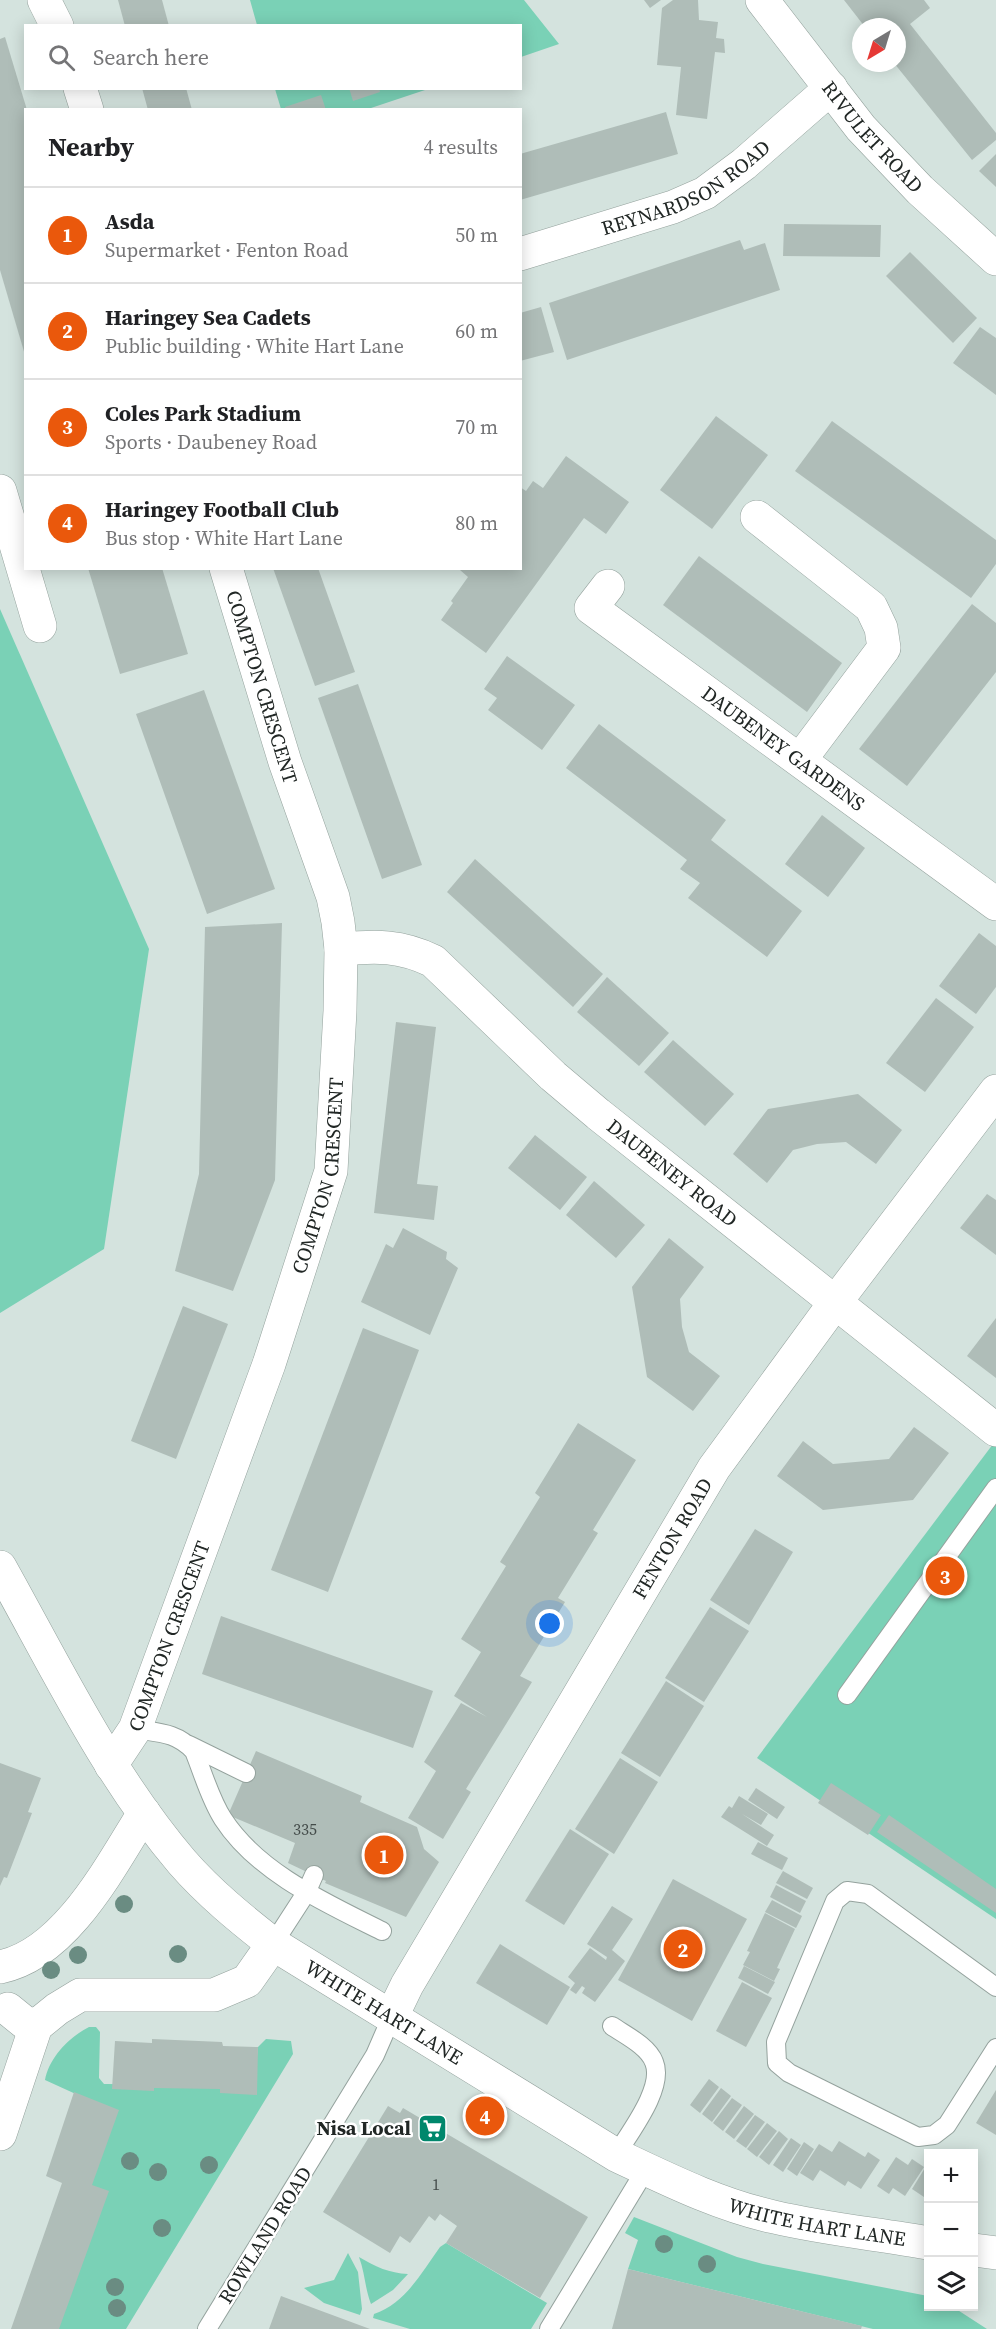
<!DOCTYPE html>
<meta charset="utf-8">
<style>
body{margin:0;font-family:"Source Serif 4",serif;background:#f6f6f6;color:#202124}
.controls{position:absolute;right:18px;bottom:18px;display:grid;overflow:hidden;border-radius:0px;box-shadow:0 3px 15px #0003}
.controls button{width:54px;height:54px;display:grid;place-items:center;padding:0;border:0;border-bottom:2px solid #e0e0e0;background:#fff;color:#202124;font:30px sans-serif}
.compass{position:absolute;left:852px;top:18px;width:54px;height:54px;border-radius:50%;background:#fff;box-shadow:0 3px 15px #0003;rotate:218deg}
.you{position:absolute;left:550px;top:1624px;width:21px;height:21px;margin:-15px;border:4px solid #fff;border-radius:50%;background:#1a73e8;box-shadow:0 0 0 9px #1a73e833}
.badge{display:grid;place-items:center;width:39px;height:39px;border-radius:50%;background:#ea580c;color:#fff;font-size:20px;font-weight:700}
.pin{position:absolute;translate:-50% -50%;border:3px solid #fff;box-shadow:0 2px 6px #0006}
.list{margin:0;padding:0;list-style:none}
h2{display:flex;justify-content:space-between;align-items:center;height:78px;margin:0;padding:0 24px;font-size:26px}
h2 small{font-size:20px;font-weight:400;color:#757577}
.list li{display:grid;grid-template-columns:39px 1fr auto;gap:18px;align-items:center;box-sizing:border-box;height:96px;padding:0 24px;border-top:2px solid #e0e0e0}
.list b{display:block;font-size:22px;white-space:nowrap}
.list p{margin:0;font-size:20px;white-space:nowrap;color:#757577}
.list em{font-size:20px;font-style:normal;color:#757577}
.icon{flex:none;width:33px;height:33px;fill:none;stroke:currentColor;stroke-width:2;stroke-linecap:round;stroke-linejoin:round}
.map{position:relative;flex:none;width:996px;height:2329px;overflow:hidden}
.search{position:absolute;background:#fff;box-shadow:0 3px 15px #0003;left:24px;top:24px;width:498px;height:66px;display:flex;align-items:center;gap:15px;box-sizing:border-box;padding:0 21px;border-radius:0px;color:#757577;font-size:22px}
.panel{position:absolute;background:#fff;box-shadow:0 3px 15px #0003;left:24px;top:108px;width:498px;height:462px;border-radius:0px}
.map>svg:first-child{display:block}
</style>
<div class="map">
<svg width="996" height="2329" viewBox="0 0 996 2329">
<rect width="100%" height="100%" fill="#d4e3de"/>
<g fill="#7ad1b6">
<path d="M250 0H524L559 44 521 57 520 26 257 25Z"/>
<path d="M275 89H428L365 110 281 109Z"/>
<path d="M0 609 149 949 104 1249 0 1313Z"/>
<path d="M996 1440V1919L757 1758Z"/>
<path d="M89 2027H96L100 2032 99 2078 104 2084 254 2085 258 2047 266 2039 291 2041 293 2054 126 2329H51L87 2188 113 2111 45 2080C49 2058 69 2037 89 2027Z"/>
<path d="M634 2217 737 2257 763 2264 928 2296V2306L953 2307 987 2329H873L628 2269 638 2240 625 2233Z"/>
<path d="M446 2243 547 2303 531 2329H410L373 2318 374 2314C406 2303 421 2273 440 2247Z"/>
<path d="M348 2253 358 2272 362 2309 360 2315 324 2303 304 2288 334 2280Z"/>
<path d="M359 2257C376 2267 389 2273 408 2274L393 2290 371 2304C365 2289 365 2273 359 2257Z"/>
</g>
<g fill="#afbdb8">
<path d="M118 0H162L169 26H125Z"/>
<path d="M644 0H661L650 8Z"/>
<path d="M673 0H698L699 20 718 22 716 38 724 39 725 53 715 52 707 119 676 115 681 67 657 65 662 8Z"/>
<path d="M844 0H924L930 8 910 24 996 133V140L972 160 894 63H897V27H865Z"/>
<path d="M5 37 27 110 25 355 0 270V39Z"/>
<path d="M142 88H186L192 110H148Z"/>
<path d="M349 88H379L380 92 353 101Z"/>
<path d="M321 95 326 110H286L285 107Z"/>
<path d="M666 112 678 154 520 200V154Z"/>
<path d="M996 154V187L979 171Z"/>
<path d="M784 224 881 225 880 257 783 256Z"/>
<path d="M740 240 744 250 765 243 780 290 567 360 549 303Z"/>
<path d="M910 252 977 318 953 343 886 276Z"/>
<path d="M541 307 554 352 520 361V313Z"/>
<path d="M980 327 996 338V395L953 363Z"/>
<path d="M716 416 768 455 712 529 660 490Z"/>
<path d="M832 421 996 540V564L971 598 795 471Z"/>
<path d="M566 456 629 502 606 534 584 518 486 653 441 620 453 603 451 601 468 577 460 570 461 568H520V487L526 491 533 481 543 488Z"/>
<path d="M699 556 842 663 807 712 663 605Z"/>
<path d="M88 568H162L188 654 120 674Z"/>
<path d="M273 568H318L355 672 315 686Z"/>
<path d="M972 604 996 623V672L907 786 859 749Z"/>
<path d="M507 656 575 705 542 750 488 710 497 698 484 689Z"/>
<path d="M358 684 422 865 382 879 318 698Z"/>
<path d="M204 690 275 889 207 914 136 714Z"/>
<path d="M599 724 726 820 711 840 802 911 767 957 688 898 700 883 680 869 687 860 566 768Z"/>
<path d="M822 815 865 848 828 897 785 864Z"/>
<path d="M475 859 603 974 573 1007 447 892Z"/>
<path d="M282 923 275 1180 233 1291 175 1271 199 1174 205 927Z"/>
<path d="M979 933 996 946V987L976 1014 939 986Z"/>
<path d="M607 977 669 1033 639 1066 577 1012Z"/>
<path d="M936 998 974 1027 925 1092 886 1063Z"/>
<path d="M396 1022 436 1027 417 1184 438 1186 434 1220 374 1213Z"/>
<path d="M673 1040 734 1094 705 1126 644 1072Z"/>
<path d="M858 1094 902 1130 876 1164 846 1142 817 1144 793 1150 767 1183 733 1154 768 1109Z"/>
<path d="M535 1135 587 1177 560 1210 508 1168Z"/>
<path d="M594 1181 645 1225 616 1258 566 1215Z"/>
<path d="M987 1194 996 1200V1255L960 1228Z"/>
<path d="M403 1228 447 1252 446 1259 458 1268 430 1335 361 1302 386 1244 393 1248Z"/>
<path d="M669 1238 704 1267 680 1299 682 1327 689 1352 720 1376 693 1411 647 1377 632 1287Z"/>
<path d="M183 1306 228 1324 176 1459 131 1441Z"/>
<path d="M996 1318V1378L967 1356Z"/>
<path d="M363 1328 419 1350 328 1592 271 1570Z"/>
<path d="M578 1423 636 1460 593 1530 598 1533 558 1598 565 1602 520 1676 532 1682 466 1789 471 1792 443 1839 408 1818 436 1771 424 1762 461 1703 487 1717 454 1696 481 1652 461 1639 506 1566 500 1562 540 1497 535 1493Z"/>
<path d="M914 1427 949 1453 913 1500 823 1510 777 1476 803 1441 833 1464 889 1459Z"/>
<path d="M755 1529 793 1552 749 1625 710 1600Z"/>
<path d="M710 1607 749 1631 704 1702 665 1678Z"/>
<path d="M221 1616 433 1691 413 1748 202 1674Z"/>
<path d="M666 1681 704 1706 660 1777 621 1753Z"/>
<path d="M256 1751 362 1796 360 1802 417 1827 424 1849 439 1862 406 1917 325 1883 326 1881 288 1863 295 1843 228 1815Z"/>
<path d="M620 1758 658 1782 614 1854 575 1829Z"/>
<path d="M0 1763 41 1778 28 1812 32 1813 7 1878 4 1877 0 1886Z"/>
<path d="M831 1783 881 1815 868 1835 818 1803Z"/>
<path d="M756 1788 785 1807 777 1819 748 1800Z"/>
<path d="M739 1796 768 1814 761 1825 742 1814 774 1835 767 1846 721 1817 729 1806 732 1808Z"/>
<path d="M889 1815 996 1889V1913L877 1832Z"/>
<path d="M570 1829 609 1854 564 1925 525 1901Z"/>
<path d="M758 1842 788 1858 782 1870 751 1854Z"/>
<path d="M783 1871 813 1888 807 1899 776 1883Z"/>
<path d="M673 1879 747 1919 692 2021 618 1980Z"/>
<path d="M776 1885 806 1901 800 1913 770 1897Z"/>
<path d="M772 1900 802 1916 796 1928 765 1912Z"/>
<path d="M612 1906 633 1919 612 1950 625 1961 595 2002 582 1993 585 1988 582 1986 576 1994 570 1990 575 1983 568 1977 590 1948 606 1960 607 1957 587 1944Z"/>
<path d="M765 1913 795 1929 777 1968 780 1969 774 1981 743 1965 750 1952 747 1951Z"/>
<path d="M500 1944 570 1987 547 2025 476 1983Z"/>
<path d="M744 1966 775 1982 768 1994 738 1978Z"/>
<path d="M742 1982 772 1998 746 2047 716 2031Z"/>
<path d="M152 2039 222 2042 223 2046 258 2047 257 2095 220 2093V2089L154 2088V2091L112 2089 115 2041 152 2043Z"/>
<path d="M709 2079 719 2087 700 2113 690 2105Z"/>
<path d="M721 2088 731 2096 712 2122 702 2114Z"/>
<path d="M996 2090V2135L976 2123Z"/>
<path d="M74 2092 119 2110 92 2185 109 2191 59 2329H11L62 2183 46 2176Z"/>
<path d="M732 2098 742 2105 723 2131 713 2123Z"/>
<path d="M388 2106 400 2113 403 2108 588 2217 540 2298 446 2243 457 2226 440 2214 435 2221 429 2216 410 2243 400 2236 390 2253 323 2212Z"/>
<path d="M744 2106 754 2114 734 2139 725 2132Z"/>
<path d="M755 2115 765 2122 746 2148 736 2141Z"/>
<path d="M767 2123 777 2131 757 2157 747 2149Z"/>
<path d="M779 2131 788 2139 769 2165 759 2157Z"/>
<path d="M791 2138 801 2145 783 2172 773 2165Z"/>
<path d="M839 2141 865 2157 868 2152 880 2160 861 2189 848 2181 845 2186 820 2170 813 2181 800 2173 819 2144 832 2152Z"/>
<path d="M804 2142 814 2149 797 2176 787 2169Z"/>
<path d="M896 2157 908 2165 912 2159 924 2167 905 2196 893 2188 889 2194 877 2186Z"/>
<path d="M928 2163V2190L924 2197 912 2189Z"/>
<path d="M628 2269 862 2326 861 2329H612Z"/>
<path d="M281 2296 370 2329H269Z"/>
</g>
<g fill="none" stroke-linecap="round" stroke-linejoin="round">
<defs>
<g id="service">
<path d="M847 1695 996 1488"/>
<path d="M135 1729C159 1733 176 1732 194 1751 203 1773 210 1799 223 1819 258 1873 326 1903 382 1931"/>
<path d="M189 1745 246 1773"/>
<path d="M273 1944 306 1893 314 1875"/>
<path d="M996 1987 868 1894 847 1891 835 1901 776 2042 777 2063 789 2073 918 2137 934 2135 947 2125 996 2048"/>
<path d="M612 2026C625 2035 648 2046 654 2062 665 2088 629 2133 616 2155"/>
<path d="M207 2329 375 2055 392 2016"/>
<path d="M549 2329 646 2169"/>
</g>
<g id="minor">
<path d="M44 0 57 26"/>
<path id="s1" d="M762 0 861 128 920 190 996 259"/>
<path d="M80 88 87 110"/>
<path id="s2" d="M520 254 673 207 705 193 744 164 831 88"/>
<path d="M0 491 40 626"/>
<path d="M757 517 871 607 881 628 884 648 800 760"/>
<path id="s3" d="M608 586 591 608 996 904"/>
<path id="s4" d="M341 949C376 946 400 945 433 961L553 1076 598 1114 996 1430"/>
<path id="s5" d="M111 1765 135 1729 269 1364 331 1171 340 1011 341 949 338 922 333 897 285 762 226 568"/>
<path d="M0 1967C66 1954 111 1865 144 1813"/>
<path d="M8 2009 24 2022 36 2026"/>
<path id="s6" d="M392 2016 407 1985 714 1468 834 1304 996 1091"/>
<path d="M0 2134 36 2026 57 2009 80 1995H214L247 1981 273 1944"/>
</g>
<g id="tertiary">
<path id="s7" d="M0 1567C56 1667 107 1774 182 1862 209 1893 241 1919 273 1944L616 2155C667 2179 719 2205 774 2217 825 2229 877 2234 928 2243"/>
<path d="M974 2250 996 2253"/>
</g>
</defs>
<use href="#service" stroke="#94a29d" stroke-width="20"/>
<use href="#minor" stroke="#94a29d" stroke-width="34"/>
<use href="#tertiary" stroke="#94a29d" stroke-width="34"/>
<use href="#service" stroke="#fff" stroke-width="18"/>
<use href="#minor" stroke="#fff" stroke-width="33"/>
<use href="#tertiary" stroke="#fff" stroke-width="33"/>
</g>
<g fill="#6a8c82">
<circle cx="124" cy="1904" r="9"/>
<circle cx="178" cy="1954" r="9"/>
<circle cx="78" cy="1955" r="9"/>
<circle cx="51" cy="1970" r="9"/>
<circle cx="130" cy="2161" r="9"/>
<circle cx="209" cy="2165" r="9"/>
<circle cx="158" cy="2172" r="9"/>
<circle cx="162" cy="2228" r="9"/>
<circle cx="664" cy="2244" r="9"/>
<circle cx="707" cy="2264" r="9"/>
<circle cx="115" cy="2287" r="9"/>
<circle cx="117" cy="2308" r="9"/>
</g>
<defs>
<symbol id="supermarket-square" viewBox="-11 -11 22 22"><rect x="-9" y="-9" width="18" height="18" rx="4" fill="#00876c" stroke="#fff"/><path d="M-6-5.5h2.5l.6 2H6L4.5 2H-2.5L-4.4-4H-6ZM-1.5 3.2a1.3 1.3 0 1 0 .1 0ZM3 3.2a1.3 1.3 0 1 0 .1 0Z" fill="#fff"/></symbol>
</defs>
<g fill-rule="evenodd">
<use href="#supermarket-square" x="416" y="2112" width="33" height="33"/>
</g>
<g text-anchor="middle" stroke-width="5" stroke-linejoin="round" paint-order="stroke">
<g font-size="16" fill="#444c4a">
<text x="305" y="1835">335</text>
<text x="436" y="2190">1</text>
</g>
<g font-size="20" fill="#212725" stroke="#fff">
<text dy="7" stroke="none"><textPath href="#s1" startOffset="176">RIVULET ROAD</textPath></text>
<text dy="7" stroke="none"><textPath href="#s2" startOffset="180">REYNARDSON ROAD</textPath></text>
<text transform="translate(262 687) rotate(73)" y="7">COMPTON CRESCENT</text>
<text dy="7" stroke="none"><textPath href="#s3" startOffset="266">DAUBENEY GARDENS</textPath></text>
<text dy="7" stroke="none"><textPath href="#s4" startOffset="414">DAUBENEY ROAD</textPath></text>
<text dy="7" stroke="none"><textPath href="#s5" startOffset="628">COMPTON CRESCENT</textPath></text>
<text dy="7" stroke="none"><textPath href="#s6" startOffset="554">FENTON ROAD</textPath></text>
<text dy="7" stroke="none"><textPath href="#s5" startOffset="142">COMPTON CRESCENT</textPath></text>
<text dy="7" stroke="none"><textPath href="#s7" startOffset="600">WHITE HART LANE</textPath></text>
<text dy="7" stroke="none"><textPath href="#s7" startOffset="1086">WHITE HART LANE</textPath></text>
<text transform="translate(265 2235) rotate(-58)" y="7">ROWLAND ROAD</text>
</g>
<g font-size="20" font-weight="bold" fill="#212725" stroke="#fff" text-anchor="end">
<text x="411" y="2135">Nisa Local</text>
</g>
</g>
</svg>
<div class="controls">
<button>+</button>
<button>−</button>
<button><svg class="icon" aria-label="layers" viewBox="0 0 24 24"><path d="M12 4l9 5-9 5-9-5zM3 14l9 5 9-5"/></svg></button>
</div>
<svg class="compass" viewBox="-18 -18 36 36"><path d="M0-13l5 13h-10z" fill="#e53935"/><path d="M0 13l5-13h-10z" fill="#757577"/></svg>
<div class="you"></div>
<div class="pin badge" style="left:384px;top:1855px">1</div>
<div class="pin badge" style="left:683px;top:1949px">2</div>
<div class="pin badge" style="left:945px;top:1576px">3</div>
<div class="pin badge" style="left:485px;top:2116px">4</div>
<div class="search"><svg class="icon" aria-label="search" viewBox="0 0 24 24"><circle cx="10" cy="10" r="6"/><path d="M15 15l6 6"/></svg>Search here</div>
<section class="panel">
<h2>Nearby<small>4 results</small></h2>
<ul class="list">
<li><span class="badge">1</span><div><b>Asda</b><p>Supermarket · Fenton Road</p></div><em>50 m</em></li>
<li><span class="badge">2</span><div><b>Haringey Sea Cadets</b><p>Public building · White Hart Lane</p></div><em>60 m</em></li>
<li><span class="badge">3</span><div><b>Coles Park Stadium</b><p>Sports · Daubeney Road</p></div><em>70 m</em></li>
<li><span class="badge">4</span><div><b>Haringey Football Club</b><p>Bus stop · White Hart Lane</p></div><em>80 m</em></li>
</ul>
</section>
</div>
